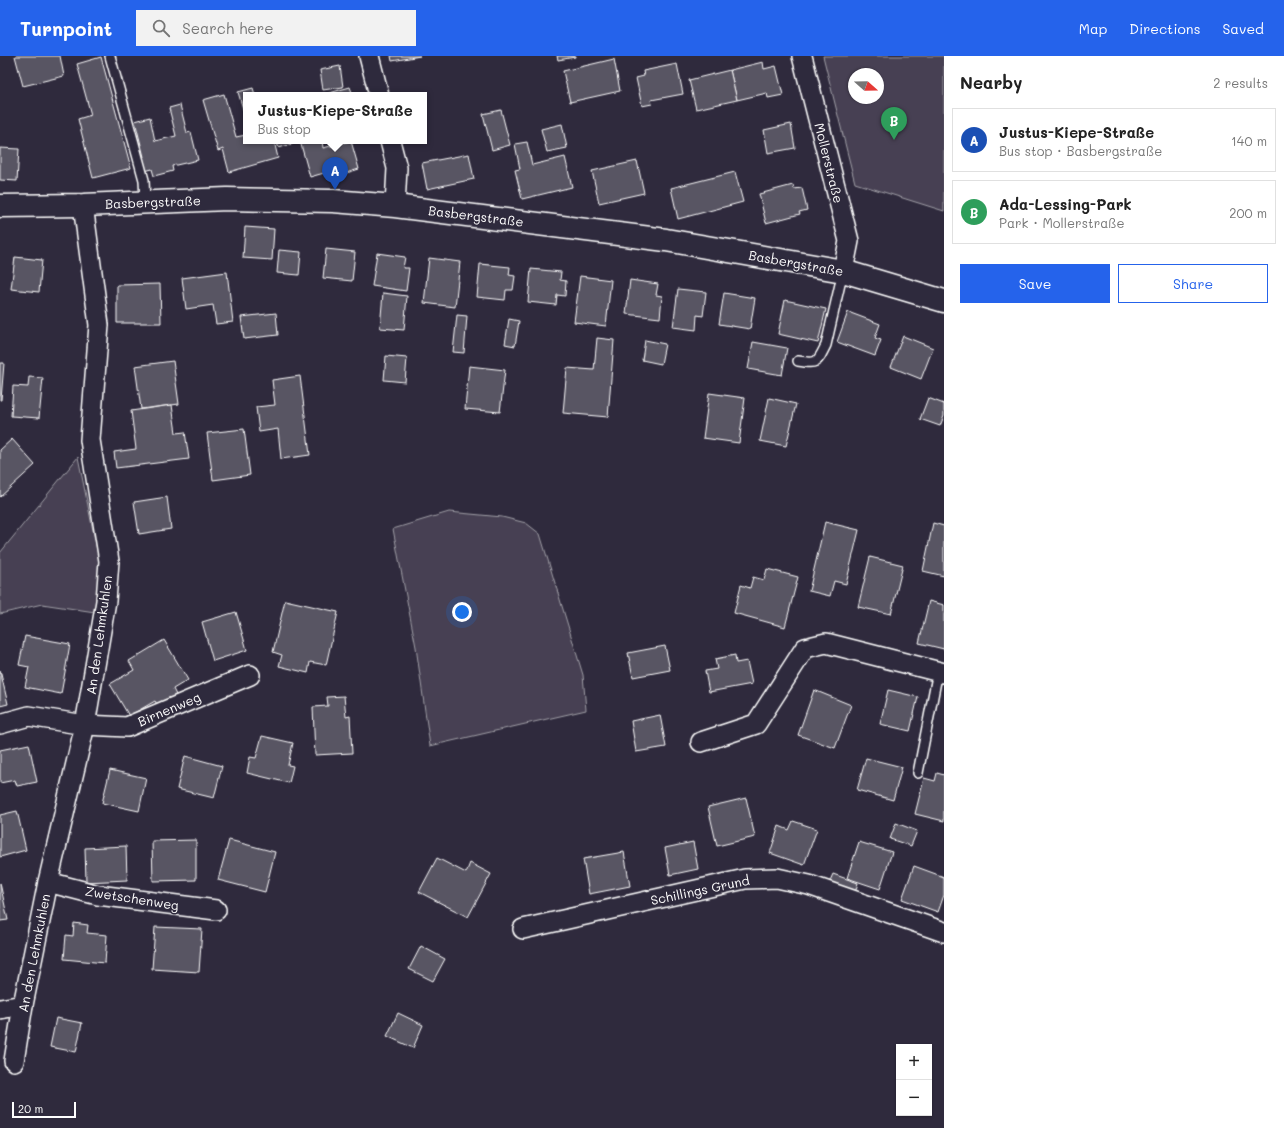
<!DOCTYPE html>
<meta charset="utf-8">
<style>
body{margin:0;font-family:Mali,sans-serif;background:#f2f2f2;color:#222}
.controls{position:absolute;right:12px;bottom:12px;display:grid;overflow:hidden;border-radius:0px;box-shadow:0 1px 3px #0004}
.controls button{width:36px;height:36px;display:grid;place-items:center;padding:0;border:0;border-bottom:1px solid #e0e0e0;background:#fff;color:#222;font:20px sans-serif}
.compass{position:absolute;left:848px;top:12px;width:36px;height:36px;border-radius:50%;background:#fff;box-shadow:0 1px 3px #0004;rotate:110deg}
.scale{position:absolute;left:12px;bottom:10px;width:64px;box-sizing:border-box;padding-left:4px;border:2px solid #fff;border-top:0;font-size:11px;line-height:14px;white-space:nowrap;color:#fff;-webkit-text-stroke:3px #2f2a3d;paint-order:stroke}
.you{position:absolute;left:462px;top:556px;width:14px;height:14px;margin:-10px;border:3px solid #fff;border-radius:50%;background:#1a73e8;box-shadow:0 0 0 6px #1a73e833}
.badge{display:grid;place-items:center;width:26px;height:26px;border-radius:50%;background:#2563eb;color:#fff;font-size:13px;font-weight:700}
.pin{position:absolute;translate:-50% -33px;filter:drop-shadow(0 1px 2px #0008)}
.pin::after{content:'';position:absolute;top:21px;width:14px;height:12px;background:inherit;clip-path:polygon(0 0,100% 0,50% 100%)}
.popup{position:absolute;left:243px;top:36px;width:184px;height:52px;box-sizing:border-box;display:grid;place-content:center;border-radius:0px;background:#fff;filter:drop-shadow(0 1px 3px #0005);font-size:13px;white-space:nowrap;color:#767676}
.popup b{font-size:15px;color:#222}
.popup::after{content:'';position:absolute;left:50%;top:100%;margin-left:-8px;border:8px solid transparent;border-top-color:#fff}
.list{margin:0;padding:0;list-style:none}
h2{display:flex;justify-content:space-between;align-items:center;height:52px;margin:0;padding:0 16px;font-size:17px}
h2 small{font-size:13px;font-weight:400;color:#767676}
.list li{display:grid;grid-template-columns:26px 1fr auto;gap:12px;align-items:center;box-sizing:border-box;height:64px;margin:0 8px 8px;padding:0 8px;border:1px solid #e0e0e0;border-radius:0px}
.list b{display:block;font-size:15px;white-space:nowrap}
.list p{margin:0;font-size:13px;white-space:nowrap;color:#767676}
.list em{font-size:13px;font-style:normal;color:#767676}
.actions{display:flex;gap:8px;padding:12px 16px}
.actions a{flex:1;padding:9px 0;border:1px solid #2563eb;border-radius:0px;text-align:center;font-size:14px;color:#2563eb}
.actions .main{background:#2563eb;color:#fff}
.icon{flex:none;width:22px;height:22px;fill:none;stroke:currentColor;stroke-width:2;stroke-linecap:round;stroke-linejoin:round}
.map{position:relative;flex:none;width:944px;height:1072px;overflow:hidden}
header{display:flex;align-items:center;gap:24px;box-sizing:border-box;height:56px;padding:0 20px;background:#2563eb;color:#fff}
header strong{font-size:19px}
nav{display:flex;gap:22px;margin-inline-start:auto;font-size:14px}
.search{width:280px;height:36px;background:#f2f2f2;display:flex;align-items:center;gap:10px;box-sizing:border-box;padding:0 14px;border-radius:0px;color:#767676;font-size:15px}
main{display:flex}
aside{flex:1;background:#fff}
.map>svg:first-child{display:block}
</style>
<header>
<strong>Turnpoint</strong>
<div class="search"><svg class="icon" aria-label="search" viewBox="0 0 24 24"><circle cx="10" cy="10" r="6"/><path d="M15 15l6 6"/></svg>Search here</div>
<nav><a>Map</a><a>Directions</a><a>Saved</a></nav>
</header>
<main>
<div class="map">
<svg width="944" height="1072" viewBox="0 0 944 1072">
<rect width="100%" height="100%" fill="#2f2a3d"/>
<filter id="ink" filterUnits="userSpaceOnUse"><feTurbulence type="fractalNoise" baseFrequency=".025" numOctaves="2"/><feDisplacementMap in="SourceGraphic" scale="8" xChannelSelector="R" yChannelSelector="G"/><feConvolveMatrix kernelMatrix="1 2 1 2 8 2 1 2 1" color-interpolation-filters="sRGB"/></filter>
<g filter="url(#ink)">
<g fill="#464152" stroke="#a2a0a8" fill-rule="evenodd">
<path d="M823 0H944V155L855 127ZM854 18H878V42H854Z"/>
<path d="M78 401 100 509 95 556 42 548 0 558V497Z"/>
<path d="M449 456 502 461 526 467 540 478 583 619 586 654 430 690 416 591 393 473Z"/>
</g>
<g fill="#595564" stroke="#fff">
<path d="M15 0H60L64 20 23 30Z"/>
<path d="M391 0H420L392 5Z"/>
<path d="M557 0H575V1L558 4Z"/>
<path d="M101 1 131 112 93 122 78 63 91 59 77 8Z"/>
<path d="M614 3 620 35 570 46 563 15Z"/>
<path d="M763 6 764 13 776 10 783 39 768 42 767 37 737 44 730 14Z"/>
<path d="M677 8 683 38 651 44 652 48 642 50 636 22 644 20 643 15Z"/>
<path d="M340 10 343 31 323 34 320 14Z"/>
<path d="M730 14 737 44 696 53 689 24Z"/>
<path d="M350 31 353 39H326V38Z"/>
<path d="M253 32 255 39H246V63L238 36Z"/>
<path d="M224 38 236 81 246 79V85H274L278 102 229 116 223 93 218 95 203 44Z"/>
<path d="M180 49 187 77 191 76 198 104 172 110 173 115 154 120 152 113 145 115 142 101H144L135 65 150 61 155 85 176 80 169 52Z"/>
<path d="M501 54 510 89 492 94 483 58Z"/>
<path d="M562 68 567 92 547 96 541 73Z"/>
<path d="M791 68 795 92 768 97 764 74Z"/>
<path d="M276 85H291L292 88 279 92Z"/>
<path d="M300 85H322L323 92 351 85 359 113 340 119 338 113 310 121Z"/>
<path d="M527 86 532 109 565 101 572 131 522 143 515 114 520 113 515 88Z"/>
<path d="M0 92 19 93 17 125 0 124Z"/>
<path d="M469 98 474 123 427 133 422 107Z"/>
<path d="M637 105 644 137 599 147 592 115Z"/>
<path d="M735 116 743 146 678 163 671 132Z"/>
<path d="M793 129 794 133 802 132 807 154 799 156 800 158 766 167 759 138Z"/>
<path d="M245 171 274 173 272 204 243 202Z"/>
<path d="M326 193 355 196 352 225 323 222Z"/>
<path d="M279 194 301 196 299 219 277 217Z"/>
<path d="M377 197 405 201 403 212H409L406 235 372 230Z"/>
<path d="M15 201 42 204 39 236 11 233Z"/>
<path d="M429 202 460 206 455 251 424 247Z"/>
<path d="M480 208 510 211 509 219 515 220 513 234H506L505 244 477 241Z"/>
<path d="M531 213 561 216 560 224 566 225 565 240 557 239 556 249 528 246Z"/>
<path d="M227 216 233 266 216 268 213 249 186 253 182 222Z"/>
<path d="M580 220 611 224 606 270 574 266Z"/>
<path d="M630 224 658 228 656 239 662 240 660 262 626 258Z"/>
<path d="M160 228 161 267H117V229Z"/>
<path d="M678 233 706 236 703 260 697 259 696 274 673 271Z"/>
<path d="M383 237 407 240 404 274 380 272Z"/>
<path d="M724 237 755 242 750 273 719 268Z"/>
<path d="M785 244 826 253 818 287 778 278Z"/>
<path d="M848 256 880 268 875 282 881 284 875 300 837 286Z"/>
<path d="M276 257 278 279 244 283 241 261Z"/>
<path d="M457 259 467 260 464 297 453 296Z"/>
<path d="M509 263 519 265 515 290 505 288Z"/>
<path d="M903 280 933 292 921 323 891 311Z"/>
<path d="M597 282 614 284 608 361 563 357 567 312 594 314Z"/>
<path d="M645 284 665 288 661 308 642 304Z"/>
<path d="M753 286 787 292 782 319 748 313Z"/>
<path d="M386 300 407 302 405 326 384 324Z"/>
<path d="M173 305 179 348 141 353 135 310Z"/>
<path d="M0 307H4L1 344H0Z"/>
<path d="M469 310 505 314 500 356 465 353Z"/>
<path d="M300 320 310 399 281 403 278 373 259 376 256 351 275 349 272 324Z"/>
<path d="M29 321 43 322 39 362 11 360 13 330 28 331Z"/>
<path d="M709 337 745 342 739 387 703 382Z"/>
<path d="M769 342 796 348 786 390 760 385Z"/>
<path d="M928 342 944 348V360L940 370 920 363Z"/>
<path d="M172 349 176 377 185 376 189 403 116 412 114 396 136 393 131 355Z"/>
<path d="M244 373 250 419 213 424 207 377Z"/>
<path d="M12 383 35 409 0 441V394Z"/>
<path d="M167 441 171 473 139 478 134 446Z"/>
<path d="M825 466 859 474 846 528 834 525 830 540 809 535Z"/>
<path d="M933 467 944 470V520L923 515Z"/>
<path d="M870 501 903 509 891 558 858 551Z"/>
<path d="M767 513 798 521 785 571 734 557 741 529 750 532 753 521 764 524Z"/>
<path d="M285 544 338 556 326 609 310 606 308 617 279 610 282 599 273 596Z"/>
<path d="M929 545 944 549V593L919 587Z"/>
<path d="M236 556 247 594 213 605 202 566Z"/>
<path d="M25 580 70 588 61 638 25 631 29 611 19 609Z"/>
<path d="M164 584 188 624 173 633 176 639 158 650 155 645 129 660 110 628 134 614 129 605Z"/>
<path d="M665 590 670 614 633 621 628 597Z"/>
<path d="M735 599 736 607 747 605 752 628 709 636 705 615 717 613 715 603Z"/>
<path d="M0 614 8 648 0 650Z"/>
<path d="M814 634 851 649 835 692 798 679Z"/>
<path d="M888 634 918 641 910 675 880 668Z"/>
<path d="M344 640 346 661 350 660 352 697 315 699 313 651 328 650 327 641Z"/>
<path d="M660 659 666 691 636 696 631 665Z"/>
<path d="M262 680 293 687 288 709 293 710 289 727 247 717 250 701 256 702Z"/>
<path d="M29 688 37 726 17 730 15 724 0 727V694Z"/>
<path d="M185 700 222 710 214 742 177 733Z"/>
<path d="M866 702 902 711 893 744 857 734Z"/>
<path d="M110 714 146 722 139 755 102 747Z"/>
<path d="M937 717 944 719V765L915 758 924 722 935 725Z"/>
<path d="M746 742 755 781 717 790 708 751Z"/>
<path d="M17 755 26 794 0 801V759Z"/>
<path d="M793 765 817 773 804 809 770 797 779 770 789 774Z"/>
<path d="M896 767 917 775 911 790 890 783Z"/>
<path d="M196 784V824L153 825 152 785Z"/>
<path d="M229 784 275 796 265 836 218 824Z"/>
<path d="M693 786 698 813 670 819 665 792Z"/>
<path d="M859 786 892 796 880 833 847 822Z"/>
<path d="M126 790 127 824 86 826 85 792Z"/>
<path d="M624 796 630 830 589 838 583 803Z"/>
<path d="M437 802 466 817 470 807 491 818 468 861 419 836Z"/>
<path d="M914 810 944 821V839L938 856 902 843Z"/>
<path d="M833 818 858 827 855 837 829 827Z"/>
<path d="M0 827 8 864 0 865Z"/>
<path d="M74 867 88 869 87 877 107 879 105 907 64 903 66 879 73 880Z"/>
<path d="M155 871 202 873 199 916 152 913Z"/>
<path d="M421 890 445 903 433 925 409 913Z"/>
<path d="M398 957 423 969 413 992 387 980Z"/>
<path d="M56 962 82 967 76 996 50 991Z"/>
</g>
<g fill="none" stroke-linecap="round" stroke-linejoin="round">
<defs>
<g id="service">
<path d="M110 0 144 124 145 146"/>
<path d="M798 305C818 308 817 307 826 289L843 215"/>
<path d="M918 717 938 615"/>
</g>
<g id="minor">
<path d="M369 0 379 39"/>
<path d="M802 0 849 185 843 215"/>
<path d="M390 85 397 112 395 150"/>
<path d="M0 668 29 660 85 669 127 671 250 619"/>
<path d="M701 686 756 668 805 592 826 587 944 617"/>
<path d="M48 826 98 839 216 854"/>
<path d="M523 873 745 823 777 822 809 829 944 876"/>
<path d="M0 953 23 949"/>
<path d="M14 1005 23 949 48 826 85 669 106 545 109 505 90 384 99 269 83 149"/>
</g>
<path id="secondary" d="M0 150 83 149 227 143 333 145 395 150 666 184 843 215 944 245"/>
</defs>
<use href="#service" stroke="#fff" stroke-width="12"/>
<use href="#minor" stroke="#fff" stroke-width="22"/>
<use href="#secondary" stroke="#fff" stroke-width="25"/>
<use href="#service" stroke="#2f2a3d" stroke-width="9"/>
<use href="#minor" stroke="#2f2a3d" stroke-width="19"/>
<use href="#secondary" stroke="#2f2a3d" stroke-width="22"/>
</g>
</g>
<g text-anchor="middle" stroke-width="3" stroke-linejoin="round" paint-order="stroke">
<g font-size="13" fill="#fff" stroke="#2f2a3d">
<text transform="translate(829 107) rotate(76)" y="5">Mollerstraße</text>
<text transform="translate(153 146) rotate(-2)" y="5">Basbergstraße</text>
<text transform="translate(476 160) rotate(7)" y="5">Basbergstraße</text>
<text transform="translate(796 207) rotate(10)" y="5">Basbergstraße</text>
<text transform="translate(99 579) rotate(-82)" y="5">An den Lehmkuhlen</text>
<text transform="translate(169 653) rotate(-23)" y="5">Birnenweg</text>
<text transform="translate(700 834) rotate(-12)" y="5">Schillings Grund</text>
<text transform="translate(132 842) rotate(9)" y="5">Zwetschenweg</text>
<text transform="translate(34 897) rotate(-79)" y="5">An den Lehmkuhlen</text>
</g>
</g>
</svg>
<div class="controls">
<button>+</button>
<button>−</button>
</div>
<svg class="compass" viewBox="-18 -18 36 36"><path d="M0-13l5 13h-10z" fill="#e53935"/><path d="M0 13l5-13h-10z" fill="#767676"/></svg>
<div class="scale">20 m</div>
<div class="you"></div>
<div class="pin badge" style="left:335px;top:134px;background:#1a4fb4">A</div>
<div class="popup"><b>Justus-Kiepe-Straße</b>Bus stop</div>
<div class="pin badge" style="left:894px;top:84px;background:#2e9e5b">B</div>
</div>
<aside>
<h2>Nearby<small>2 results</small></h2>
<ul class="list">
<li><span class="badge" style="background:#1a4fb4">A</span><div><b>Justus-Kiepe-Straße</b><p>Bus stop · Basbergstraße</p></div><em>140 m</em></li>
<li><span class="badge" style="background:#2e9e5b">B</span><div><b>Ada-Lessing-Park</b><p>Park · Mollerstraße</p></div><em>200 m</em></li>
</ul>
<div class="actions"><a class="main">Save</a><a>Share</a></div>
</aside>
</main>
